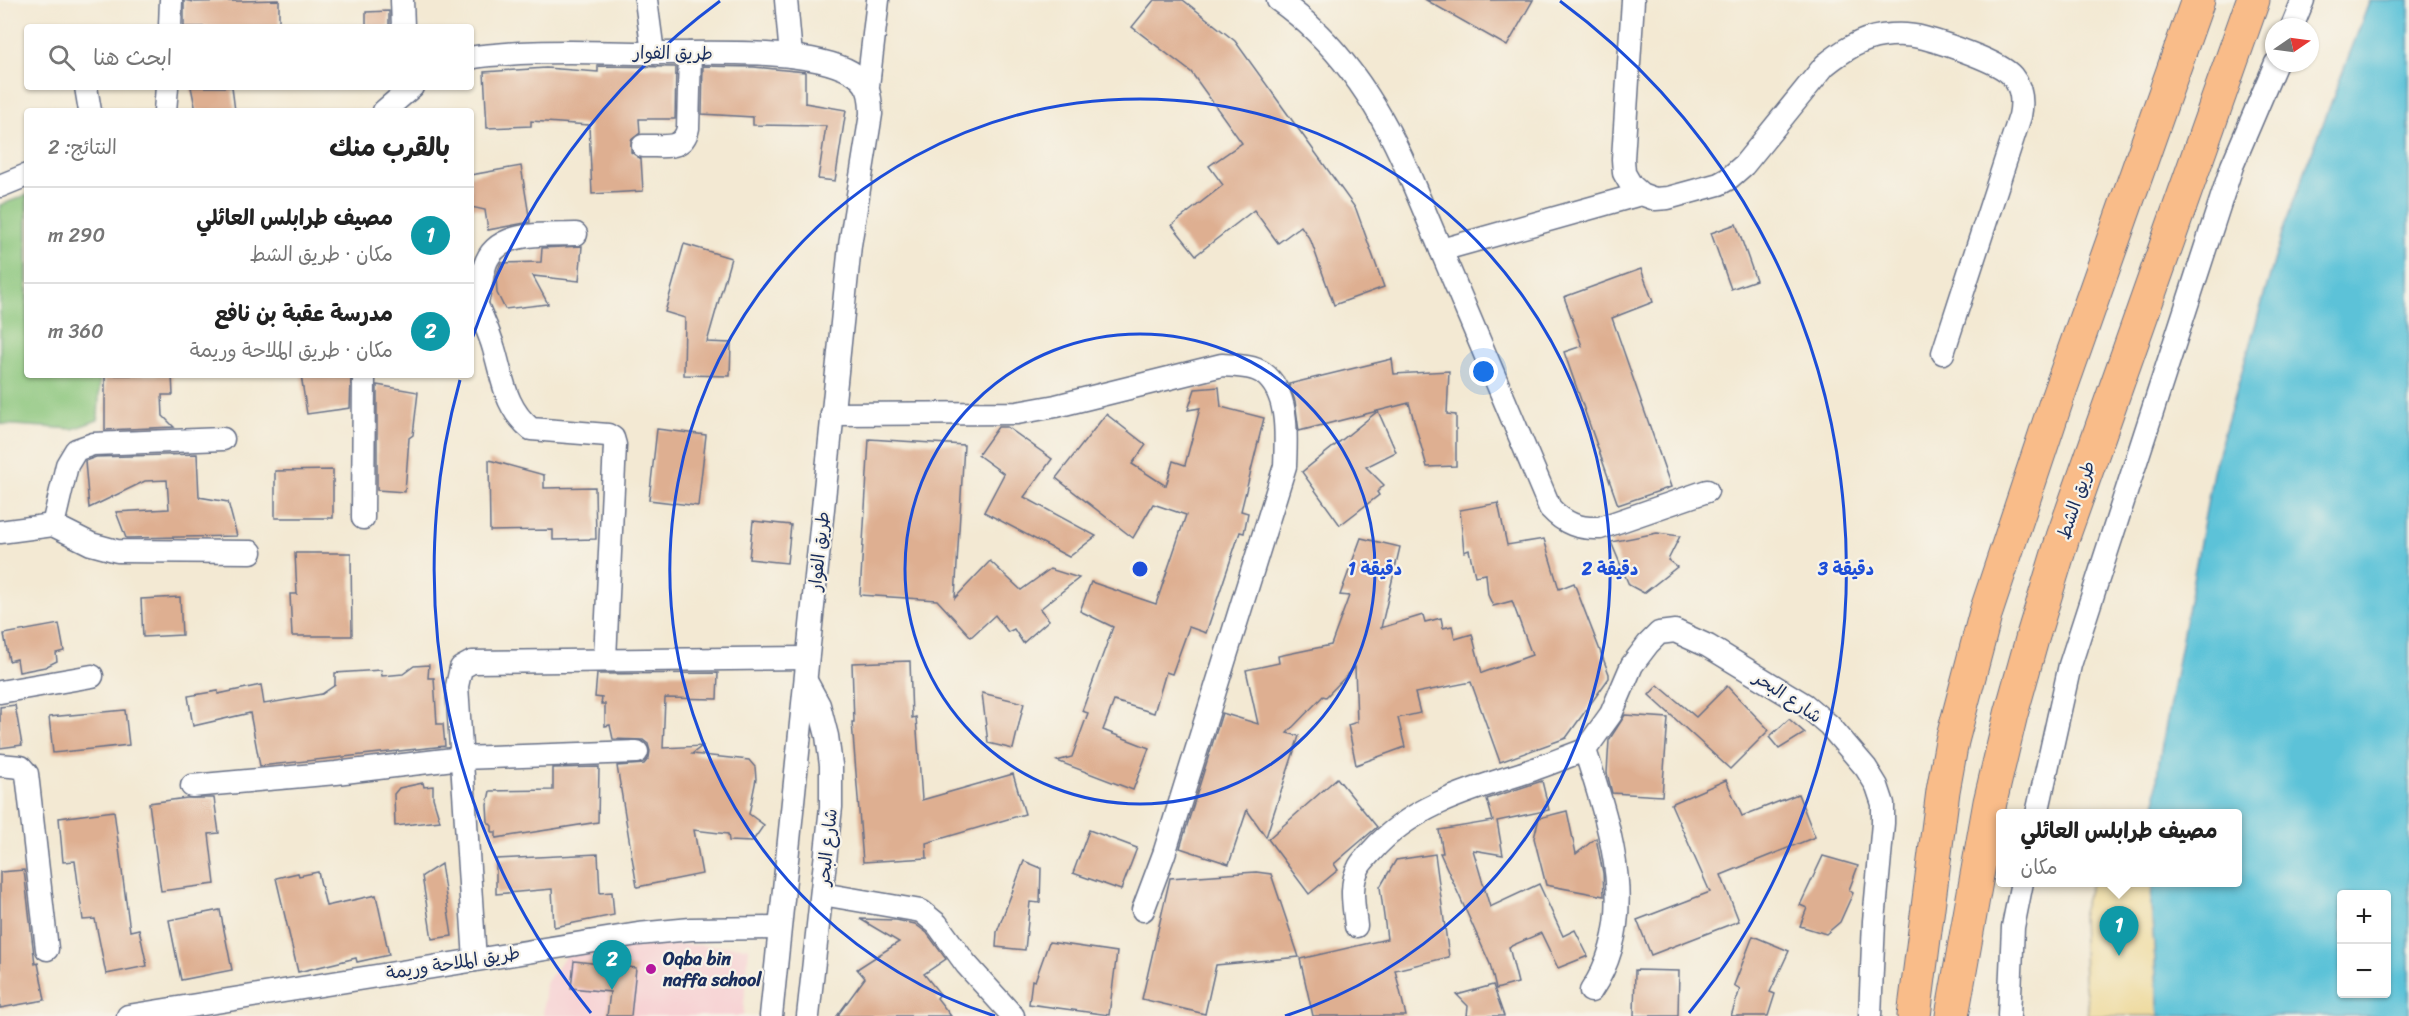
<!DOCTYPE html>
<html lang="ar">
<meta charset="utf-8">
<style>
body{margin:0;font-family:Sriracha,"Playpen Sans Arabic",sans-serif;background:#f6f6f6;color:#222;direction:rtl}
.controls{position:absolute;right:18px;bottom:18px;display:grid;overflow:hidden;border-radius:6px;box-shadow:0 2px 4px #0004}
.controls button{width:54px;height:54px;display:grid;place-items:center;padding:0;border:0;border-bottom:2px solid #e0e0e0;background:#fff;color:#222;font:30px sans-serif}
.compass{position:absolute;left:2265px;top:18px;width:54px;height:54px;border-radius:50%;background:#fff;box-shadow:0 2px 4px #0004;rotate:77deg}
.you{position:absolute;left:1484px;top:372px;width:21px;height:21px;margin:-15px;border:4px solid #fff;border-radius:50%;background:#1a73e8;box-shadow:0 0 0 9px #1a73e833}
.badge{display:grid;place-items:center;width:39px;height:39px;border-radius:50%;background:#7c3aed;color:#fff;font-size:20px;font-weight:700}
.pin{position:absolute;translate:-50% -50px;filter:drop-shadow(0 2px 3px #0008)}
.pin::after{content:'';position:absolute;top:32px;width:21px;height:18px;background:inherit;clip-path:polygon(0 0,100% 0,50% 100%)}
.popup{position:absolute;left:1996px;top:809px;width:246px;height:78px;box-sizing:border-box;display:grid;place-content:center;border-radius:6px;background:#fff;filter:drop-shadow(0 2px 4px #0005);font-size:20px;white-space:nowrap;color:#767676}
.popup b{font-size:22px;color:#222}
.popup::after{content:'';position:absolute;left:50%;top:100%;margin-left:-12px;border:12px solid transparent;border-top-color:#fff}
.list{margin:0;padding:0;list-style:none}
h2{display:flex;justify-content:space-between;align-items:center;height:78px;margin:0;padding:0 24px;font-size:26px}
h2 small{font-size:20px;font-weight:400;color:#767676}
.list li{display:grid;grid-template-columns:39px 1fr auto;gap:18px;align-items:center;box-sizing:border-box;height:96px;padding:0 24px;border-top:2px solid #e0e0e0}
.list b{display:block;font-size:22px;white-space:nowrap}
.list p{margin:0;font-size:20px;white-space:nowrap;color:#767676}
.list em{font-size:20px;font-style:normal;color:#767676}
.icon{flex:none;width:33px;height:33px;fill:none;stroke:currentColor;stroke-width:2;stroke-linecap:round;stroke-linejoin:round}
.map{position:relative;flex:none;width:2409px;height:1016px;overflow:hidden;direction:ltr}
.search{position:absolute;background:#fff;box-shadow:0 2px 4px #0004;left:24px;top:24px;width:450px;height:66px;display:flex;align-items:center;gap:15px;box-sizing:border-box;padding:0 21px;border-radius:6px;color:#767676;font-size:22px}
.panel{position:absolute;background:#fff;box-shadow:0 2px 4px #0004;left:24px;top:108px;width:450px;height:270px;border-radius:6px;direction:rtl}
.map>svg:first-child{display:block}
</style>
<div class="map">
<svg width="2409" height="1016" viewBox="0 0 2409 1016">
<rect width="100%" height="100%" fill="#f7f3e8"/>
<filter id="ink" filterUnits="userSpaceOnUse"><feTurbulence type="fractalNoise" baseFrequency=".0167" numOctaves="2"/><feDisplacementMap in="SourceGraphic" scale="12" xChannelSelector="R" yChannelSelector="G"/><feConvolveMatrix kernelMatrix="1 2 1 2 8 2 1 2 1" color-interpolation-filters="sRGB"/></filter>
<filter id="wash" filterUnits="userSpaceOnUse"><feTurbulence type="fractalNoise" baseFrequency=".008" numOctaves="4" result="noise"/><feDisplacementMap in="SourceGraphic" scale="24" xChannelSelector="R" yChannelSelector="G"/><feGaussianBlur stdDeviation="1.35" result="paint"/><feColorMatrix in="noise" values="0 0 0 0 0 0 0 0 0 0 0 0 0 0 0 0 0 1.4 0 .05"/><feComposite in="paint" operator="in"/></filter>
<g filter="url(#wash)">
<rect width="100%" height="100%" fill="#f3e9d3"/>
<path fill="#f7cfd2" d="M647 943 749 947 743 1016H543L546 983 566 955Z"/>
<path fill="#89c57a" stroke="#527a6c" stroke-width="1.5" d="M27 195V375H100L98 420 73 429 0 424V205Z"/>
<path fill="#eeda9e" stroke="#84847e" stroke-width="1.5" d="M2091 883H2153L2151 904 2159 1016H2089L2084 980 2082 912Z"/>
<path fill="#5bc2d8" stroke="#3b789b" stroke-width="1.5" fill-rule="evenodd" d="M2370 0H2409V1016H2159L2151 904 2152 883 2238 882V814L2155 813 2158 767 2214 467 2285 224ZM2342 894H2386V994H2342Z"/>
<g id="blocks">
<g fill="#deaf91">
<path d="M184 0 194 2 279 0V27H184Z"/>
<path d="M1154 0H1183L1235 41 1356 209 1384 287 1334 305 1311 241 1301 226 1278 243 1254 210 1196 255 1172 225 1223 185 1209 166 1242 143 1191 72 1132 27Z"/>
<path d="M1426 0H1533L1507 46Z"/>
<path d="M389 11V27H366V12Z"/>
<path d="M598 66 676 67 675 119H639L640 133 631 140V152L641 159 643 191 592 194 589 125 531 121V126L487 128 484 72 546 68 598 72Z"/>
<path d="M703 66 754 67 805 72V103L846 110 835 181 818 179 826 126 753 125V117L702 114Z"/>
<path d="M191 87H232L235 111H196Z"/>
<path d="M521 166 530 222 488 230 485 210 471 207V175Z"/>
<path d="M1736 224 1756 280 1731 289 1711 233Z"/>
<path d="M684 244 731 258 707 342 731 343 730 376 684 375 685 318 665 312Z"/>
<path d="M582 246 579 281 533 276 548 304 505 309 497 293 496 276 501 263 541 262 542 248Z"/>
<path d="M1641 269 1653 302 1612 318 1671 487 1618 505 1564 352 1582 346 1564 297Z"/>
<path d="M1392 359 1394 374 1449 371 1447 414 1456 415V466L1427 467 1409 403 1299 431 1295 401 1289 384Z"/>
<path d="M105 375H172L173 395H162L163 416 174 427 105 430Z"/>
<path d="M301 375H351L350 408 307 414Z"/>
<path d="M377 385 418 392 413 435 409 438 405 492 377 490Z"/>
<path d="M1219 387 1221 407 1264 418 1241 511 1248 513 1244 533 1240 532 1206 633 1189 627 1172 674 1166 672 1154 713 1114 701 1103 730 1149 748 1133 790 1057 761 1072 757 1088 713 1082 711 1113 627 1080 611 1091 582 1156 604 1186 515 1153 504 1133 538 1056 478 1106 414 1146 445 1132 464 1166 486 1173 461 1185 465 1200 408 1188 410 1195 389Z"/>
<path d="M1378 411 1396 452 1366 467 1384 485 1377 492 1379 495 1340 525 1302 472Z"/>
<path d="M998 427H1007L1052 459 1024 497 1096 536 1069 557 984 512 1004 474 978 455Z"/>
<path d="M657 429 706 435 698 506 649 500Z"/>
<path d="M869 439 964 445 955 598 990 561 1021 590 1050 569 1079 578 1040 609 1049 620 1023 643 1014 629 1008 632 995 615 971 637 937 600 860 595Z"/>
<path d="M197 454 199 497 228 502 237 536 126 538 116 512 169 509 167 480 145 481 89 508 85 461 96 457Z"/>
<path d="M489 460 544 475V488L595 487 596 539 553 540V530L490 531Z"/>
<path d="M333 470V518H275V471Z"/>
<path d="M1498 503 1507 545 1544 539 1559 589 1574 583 1609 674V678L1566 738 1500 762 1471 682 1415 693 1420 713 1398 718 1405 747 1356 765 1348 725 1357 722 1355 667 1326 697 1323 696 1287 733 1299 736 1266 837 1247 810 1229 864 1180 848 1222 713 1258 724 1246 670 1279 663 1278 656 1331 645 1349 596 1340 595 1361 538 1400 547 1381 628 1423 615 1425 622 1441 618 1443 628 1452 626 1455 639 1472 634 1482 673 1532 655 1512 601 1493 606 1488 595 1486 574 1475 576 1469 550 1464 552 1460 510Z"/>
<path d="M753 521 791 525 787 563 749 559Z"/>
<path d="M1657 533 1680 536 1668 560 1677 567 1644 593 1629 585 1611 542Z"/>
<path d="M295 553H351L352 636H292L290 594H297Z"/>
<path d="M180 597 182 635 143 637 141 599Z"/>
<path d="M59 624 64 651 56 653 57 661 45 667 19 672 17 659 9 661 4 634Z"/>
<path d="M910 661 912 718 916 717 922 800 1013 774 1025 814 926 843 927 858 863 862 852 722H854L852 663Z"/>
<path d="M429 665 428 678H434L437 724H443L445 746 260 766 250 713 193 726 188 696 218 691V694L261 685 264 704 322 694 335 685V673L381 670 382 676 403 674 414 666Z"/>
<path d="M718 673 717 699 665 698 663 748 702 746 692 754 749 760 755 767 756 779 749 814 764 825 752 842 729 841 728 834 694 830 702 874 637 887 617 766 644 764 649 758 650 751 648 744 643 740 613 739 610 725 605 726V704H601L602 698 595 697 597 674Z"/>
<path d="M1658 685 1696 717 1727 686 1769 730 1730 769 1649 695Z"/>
<path d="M982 693 1024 703 1013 749 988 743Z"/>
<path d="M15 705 22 745 0 748V707Z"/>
<path d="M125 710 129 745 53 753 49 717Z"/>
<path d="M1625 715 1668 718 1662 796 1612 793 1607 773 1609 740Z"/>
<path d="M1789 719 1805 733 1779 749 1769 737Z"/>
<path d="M599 767 598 822 496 838V832H492V826L488 822 487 805 490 791 553 790V768Z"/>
<path d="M1337 778 1377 827 1334 864 1338 870 1309 894 1268 839Z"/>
<path d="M1726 780 1742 816 1798 794 1815 837 1721 875 1739 921 1651 955 1637 920 1710 892 1671 804Z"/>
<path d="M1542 781 1549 810 1497 821 1503 855 1473 850 1490 907 1539 884 1563 936 1575 930 1588 956 1558 968 1541 933 1509 947 1518 983 1496 989 1490 964 1440 853H1443L1439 830 1493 821 1487 799Z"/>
<path d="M423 783 424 787 433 786V798L440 821 395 826 394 794 399 788Z"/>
<path d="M187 798H214L219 833 209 834 215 884 161 891 149 803Z"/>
<path d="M114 811 130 931 139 929 147 966 106 974 95 919 83 920 75 861 63 862 59 818Z"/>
<path d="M1567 811 1576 854 1596 838 1603 873 1604 896 1546 885 1534 838 1539 818Z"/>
<path d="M1089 830 1137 848 1121 890 1073 873Z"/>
<path d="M598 854 600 893 612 892 614 915 554 927 552 889 496 894V859Z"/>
<path d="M1435 854 1449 957 1395 970 1406 1016H1313L1300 959 1387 939 1380 887 1396 860Z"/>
<path d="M1823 856 1858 866 1849 890 1853 893 1840 922 1826 934 1800 926 1807 908 1800 905Z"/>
<path d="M1024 861 1041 868 1040 903 1030 902 1025 950 996 947 997 932Z"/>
<path d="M441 864 452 936 432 939 422 876Z"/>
<path d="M24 870 35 964 38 963 45 1000 0 1008V872Z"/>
<path d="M318 872 326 906 376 895 389 955 357 962 356 958 298 972 276 878 298 873 299 876Z"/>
<path d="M1256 872 1271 874 1299 957 1216 965 1205 1014 1142 999 1170 878Z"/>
<path d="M220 910 232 970 181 980 169 920Z"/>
<path d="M860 919 896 920 915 924 927 933 946 959 924 974 940 994 937 998 951 1016H837L865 978 857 969 899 942Z"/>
<path d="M1753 936 1789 951 1770 992 1775 994 1768 1016H1731L1740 989 1734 985Z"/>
<path d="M1049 942 1117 952 1109 1015 1029 1004 1032 980 1035 981Z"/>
<path d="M574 961 636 968 631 1016H607L610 992 571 988Z"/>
<path d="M1635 970 1679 971 1678 1016H1634Z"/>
<path d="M1493 985 1504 1016H1467L1468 1006 1457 995Z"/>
</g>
</g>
</g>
<g filter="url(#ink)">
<use href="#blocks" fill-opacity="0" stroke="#677087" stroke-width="1.5"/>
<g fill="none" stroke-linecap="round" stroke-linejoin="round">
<defs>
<g id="minor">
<path d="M402 0 403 27"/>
<path d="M646 0 653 53"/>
<path d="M786 0 791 56"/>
<path d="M1278 0C1339 43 1379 104 1408 172L1550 508C1565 524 1579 529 1600 528L1707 491"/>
<path d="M1633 0 1623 159 1624 173 1631 185 1641 194 1655 199 1668 198 1719 184 1728 179 1744 165 1825 65C1842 51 1860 39 1882 36 1896 34 1910 34 1924 38 1943 43 2001 62 2012 76 2022 88 2023 101 2020 116L1943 353"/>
<path d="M170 27 171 0"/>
<path d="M2292 27 2303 0"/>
<path d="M471 58C482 55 495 55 507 54 556 50 604 53 653 53 706 54 806 47 851 72 869 82 871 95 871 114L850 245 771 1016"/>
<path d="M868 86 878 0"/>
<path d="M86 87 90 111"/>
<path d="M165 111 167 87"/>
<path d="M384 111 412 87"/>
<path d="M643 146C663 145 683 152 688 128L690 53"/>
<path d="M0 186 27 175"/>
<path d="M1441 250 1641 194"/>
<path d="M477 305C483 320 490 334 494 349 503 379 505 408 531 429L608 435 613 438 615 445 605 659"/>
<path d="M471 314C480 300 480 284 484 269 493 229 544 235 576 234"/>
<path d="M832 414 1017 413 1056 406 1222 365C1235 366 1252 365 1263 373 1290 393 1286 437 1285 466L1164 854 1143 910"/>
<path d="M363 518 364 375"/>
<path d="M53 525 67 465 76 450 93 444 223 439"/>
<path d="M0 532 53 525 91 544 117 551 251 552"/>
<path d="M806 681 819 705 827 736 831 765V807L808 1016"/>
<path d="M0 692 92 676"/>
<path d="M1585 750 1611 714 1632 665 1648 644 1659 633 1675 631 1708 646 1805 705 1829 725 1866 768 1877 786 1883 804V823L1874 921 1870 1016"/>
<path d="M1585 750C1610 828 1641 917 1591 991"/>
<path d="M0 765 21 767 27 774 47 949"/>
<path d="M192 786 336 773 462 758 637 752"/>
<path d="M2037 814 2070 665 2232 166 2276 63"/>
<path d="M822 894 921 911 937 924 966 964 1013 1016"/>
<path d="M1356 926C1354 906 1349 885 1359 867 1361 862 1367 857 1371 852 1409 808 1465 791 1520 774 1542 767 1563 758 1585 750"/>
<path d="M475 960 457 686 461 668 472 662 807 658"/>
<path d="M128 1016 638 934 691 929 779 928"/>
<path d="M2009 1016 2013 927 2022 882"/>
</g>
<g id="highway">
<path d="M1914 1016 1943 791 1952 741 1986 612 2056 402 2198 0"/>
<path d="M1952 1016 1990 802 2011 714 2032 639 2063 537 2253 0"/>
</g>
</defs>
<use href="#minor" stroke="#677087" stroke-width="25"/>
<use href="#highway" stroke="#677087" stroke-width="35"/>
<use href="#minor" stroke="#fff" stroke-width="22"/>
<use href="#highway" stroke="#f9bc89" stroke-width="33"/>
</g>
</g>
<g fill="none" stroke="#1d4ed8" stroke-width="3">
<circle cx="1140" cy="569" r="235"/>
<path d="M995 1016A470 470 0 1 1 1285 1016"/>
<path d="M591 1013A706 706 0 0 1 460 380M472 339A706 706 0 0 1 720 1M1560 1A706 706 0 0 1 1689 1013"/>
</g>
<circle fill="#b5179e" stroke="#f7f3e8" stroke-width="2" cx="651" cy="969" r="6"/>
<g text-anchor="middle" stroke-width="4.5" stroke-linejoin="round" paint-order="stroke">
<g font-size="18" fill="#1b2f5e" stroke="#f7f3e8">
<text transform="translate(673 53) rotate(1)" y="6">طريق الفوار</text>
<text transform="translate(2076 500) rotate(-71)" y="6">طريق الشط</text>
<text transform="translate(819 551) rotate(-84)" y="6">طريق الفوار</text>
<text transform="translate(1788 697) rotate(34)" y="6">شارع البحر</text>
<text transform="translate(827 847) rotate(-84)" y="6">شارع البحر</text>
<text transform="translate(453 963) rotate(-9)" y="6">طريق الملاحة وريمة</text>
</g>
<g font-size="18" font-weight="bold" fill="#1b2f5e" stroke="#f7f3e8" text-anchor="start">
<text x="663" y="965">Oqba bin<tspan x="663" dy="21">naffa school</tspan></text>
</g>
</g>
<circle cx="1140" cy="569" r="9" fill="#1d4ed8" stroke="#f7f3e8" stroke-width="3"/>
<g font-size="18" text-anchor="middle" font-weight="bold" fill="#1d4ed8" stroke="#f7f3e8" stroke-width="4.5" stroke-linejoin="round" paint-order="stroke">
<text x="1375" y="575">1 دقيقة</text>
<text x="1610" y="575">2 دقيقة</text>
<text x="1846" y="575">3 دقيقة</text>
</g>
</svg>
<div class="controls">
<button>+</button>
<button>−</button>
</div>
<svg class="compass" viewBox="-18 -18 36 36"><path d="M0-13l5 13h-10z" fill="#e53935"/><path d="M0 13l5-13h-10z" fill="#767676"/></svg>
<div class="you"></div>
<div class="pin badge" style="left:2119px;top:956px;background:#0f9aa8">1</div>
<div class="popup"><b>مصيف طرابلس العائلي</b>مكان</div>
<div class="pin badge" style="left:612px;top:990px;background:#0f9aa8">2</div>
<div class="search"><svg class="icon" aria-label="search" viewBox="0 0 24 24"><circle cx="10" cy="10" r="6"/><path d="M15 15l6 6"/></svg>ابحث هنا</div>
<section class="panel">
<h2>بالقرب منك<small>النتائج: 2</small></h2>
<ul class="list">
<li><span class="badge" style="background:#0f9aa8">1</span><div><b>مصيف طرابلس العائلي</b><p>مكان · طريق الشط</p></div><em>290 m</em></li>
<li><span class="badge" style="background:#0f9aa8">2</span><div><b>مدرسة عقبة بن نافع</b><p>مكان · طريق الملاحة وريمة</p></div><em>360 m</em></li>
</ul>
</section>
</div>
